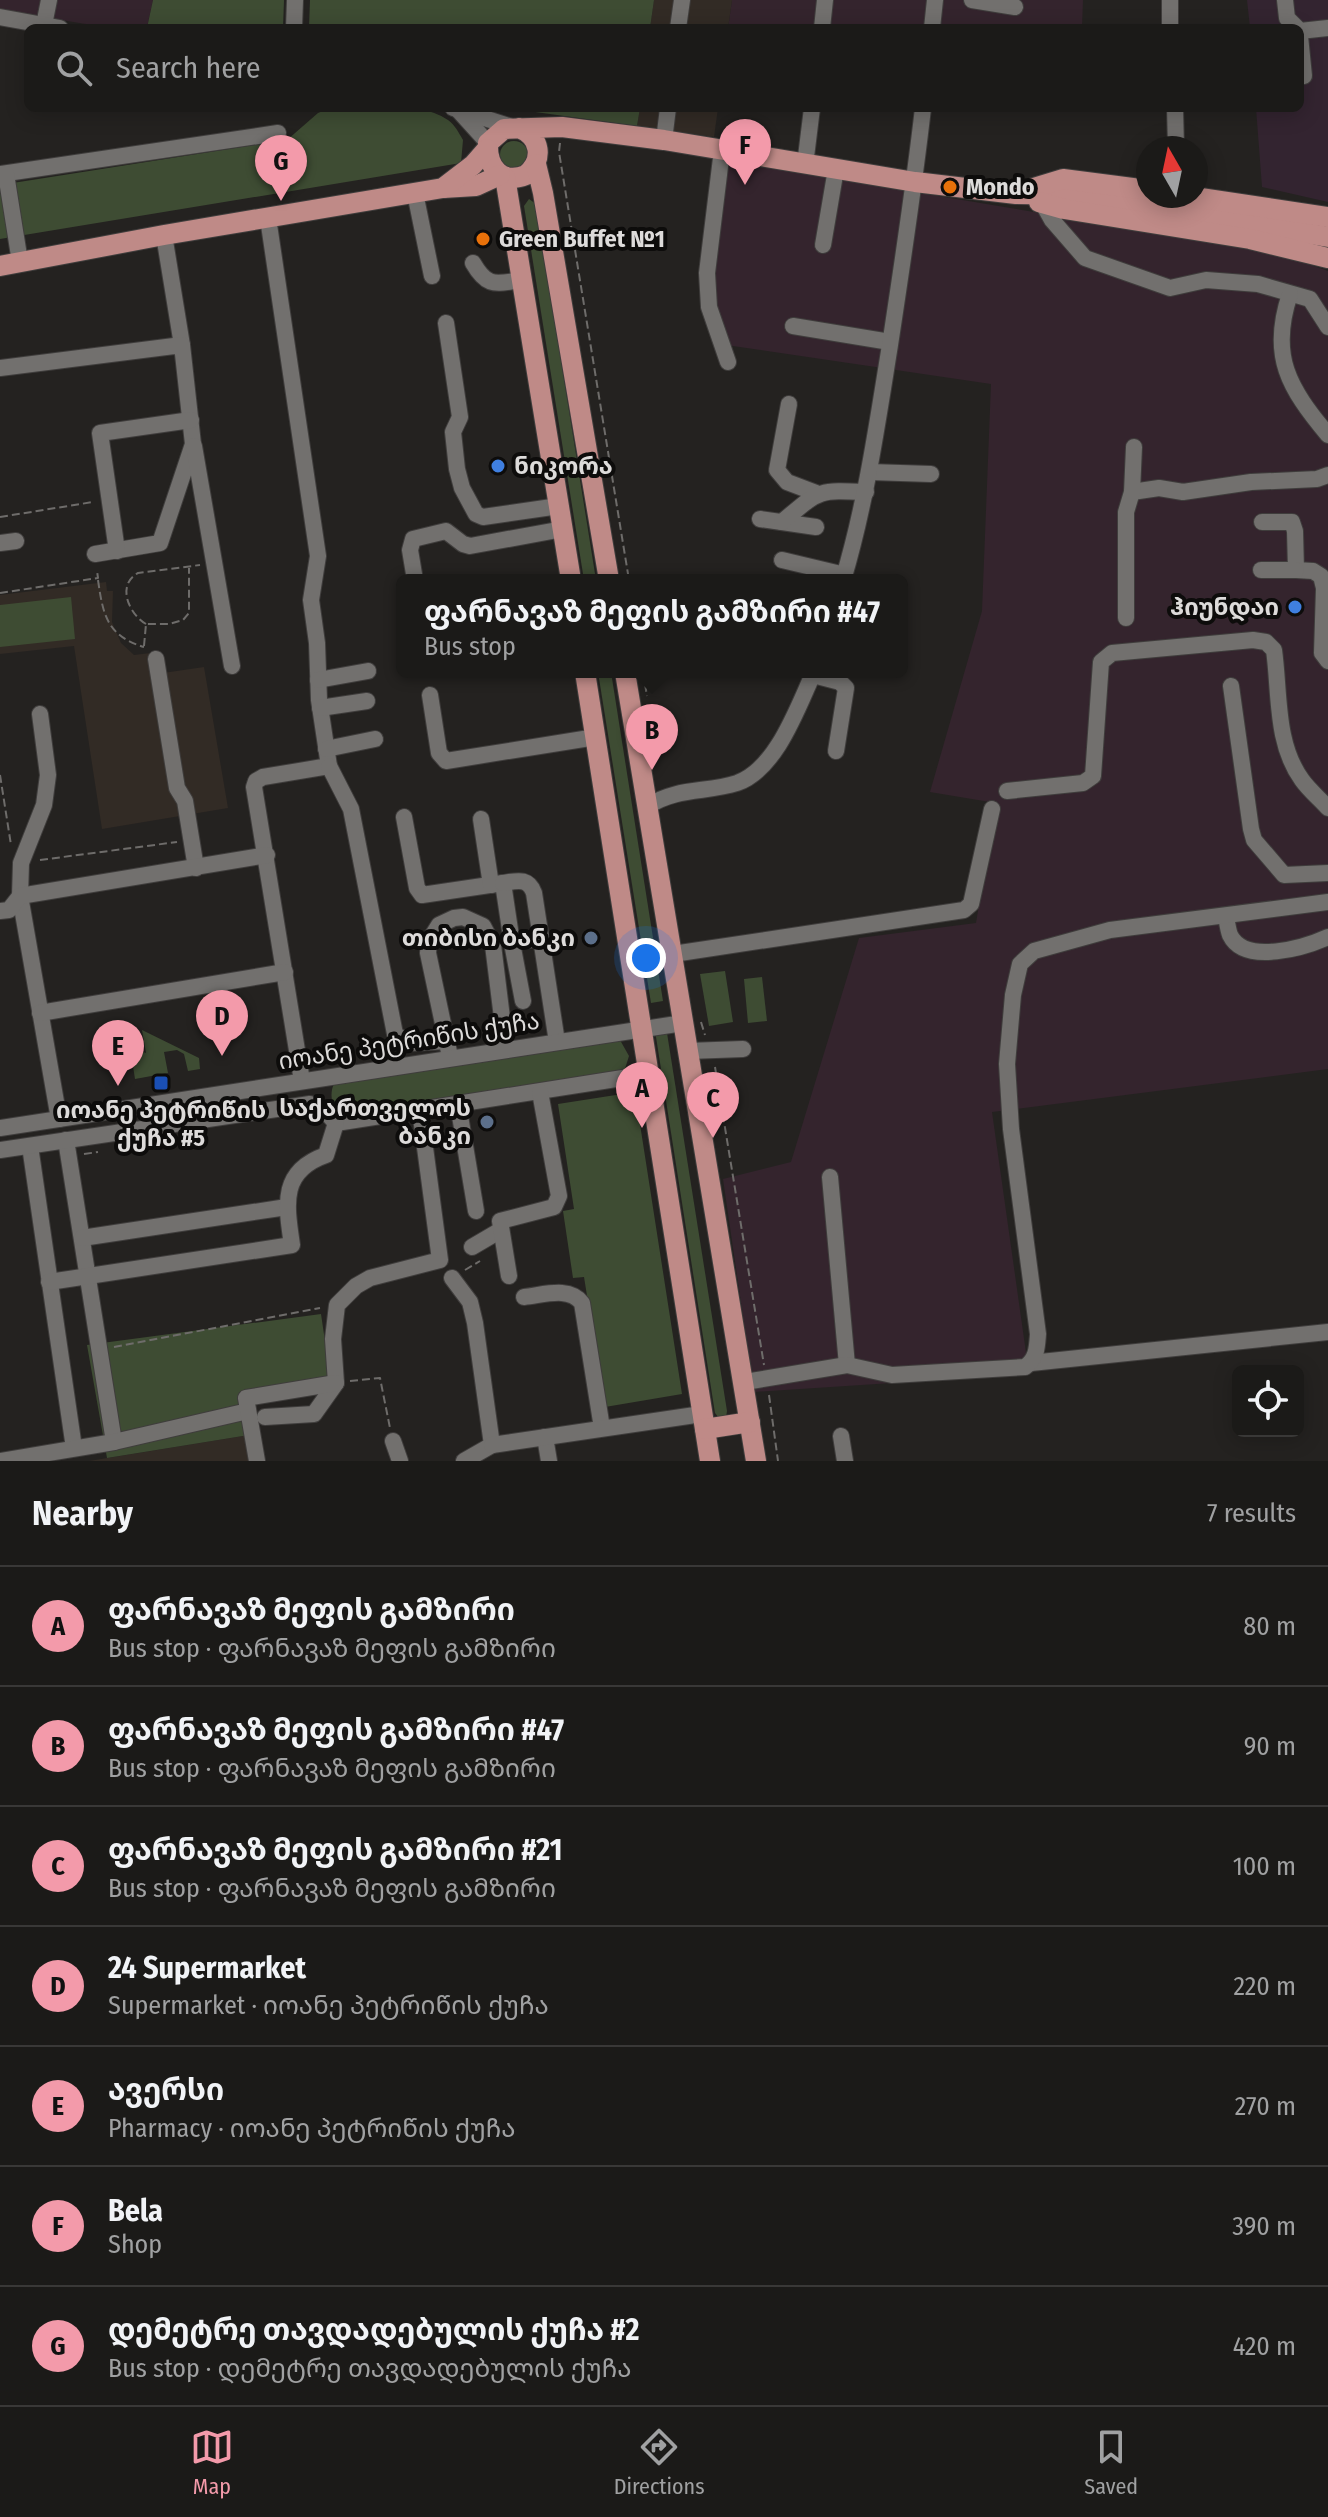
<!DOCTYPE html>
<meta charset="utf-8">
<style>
body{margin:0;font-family:"Fira Sans Condensed","Noto Sans Georgian",sans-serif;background:#282725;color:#f1f3f6}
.controls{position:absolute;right:24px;bottom:24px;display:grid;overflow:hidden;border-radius:12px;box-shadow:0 4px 20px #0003}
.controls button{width:72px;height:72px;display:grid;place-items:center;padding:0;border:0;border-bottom:2px solid #393837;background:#1b1a18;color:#f1f3f6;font:40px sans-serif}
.compass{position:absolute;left:1136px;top:136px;width:72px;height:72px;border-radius:50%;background:#1b1a18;box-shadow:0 4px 20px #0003;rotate:351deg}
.you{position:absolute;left:646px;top:958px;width:28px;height:28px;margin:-20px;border:6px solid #fff;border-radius:50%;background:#1a73e8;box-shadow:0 0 0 12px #1a73e833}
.badge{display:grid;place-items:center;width:52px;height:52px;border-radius:50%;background:#f39aaa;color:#111;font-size:26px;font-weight:700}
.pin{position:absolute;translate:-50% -66px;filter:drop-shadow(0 2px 4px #0008)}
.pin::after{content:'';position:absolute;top:42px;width:28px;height:24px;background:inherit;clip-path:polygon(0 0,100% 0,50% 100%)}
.popup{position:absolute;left:396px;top:574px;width:512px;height:104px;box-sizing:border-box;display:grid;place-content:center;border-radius:12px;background:#1b1a18;filter:drop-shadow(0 2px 6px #0005);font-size:26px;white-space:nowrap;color:#a0a1a2}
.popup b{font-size:30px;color:#f1f3f6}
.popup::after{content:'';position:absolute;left:50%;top:100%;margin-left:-16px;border:16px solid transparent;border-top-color:#1b1a18}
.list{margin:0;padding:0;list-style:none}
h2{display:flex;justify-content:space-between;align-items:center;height:104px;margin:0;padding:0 32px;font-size:34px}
h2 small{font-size:26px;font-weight:400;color:#a0a1a2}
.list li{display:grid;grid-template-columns:52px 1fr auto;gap:24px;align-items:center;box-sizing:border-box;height:120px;padding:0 32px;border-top:2px solid #393837}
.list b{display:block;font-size:30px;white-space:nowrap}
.list p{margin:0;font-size:26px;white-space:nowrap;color:#a0a1a2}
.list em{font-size:26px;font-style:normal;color:#a0a1a2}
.icon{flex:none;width:44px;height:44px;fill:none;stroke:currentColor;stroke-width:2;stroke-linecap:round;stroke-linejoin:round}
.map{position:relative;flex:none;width:1328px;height:1461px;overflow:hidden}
.search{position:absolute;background:#1b1a18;box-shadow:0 4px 20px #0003;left:24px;right:24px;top:24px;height:88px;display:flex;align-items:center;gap:20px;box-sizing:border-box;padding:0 28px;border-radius:12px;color:#a0a1a2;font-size:30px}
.sheet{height:944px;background:#1b1a18}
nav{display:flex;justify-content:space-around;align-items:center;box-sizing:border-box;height:112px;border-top:2px solid #393837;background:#1b1a18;font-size:22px;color:#a0a1a2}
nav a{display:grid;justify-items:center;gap:4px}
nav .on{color:#f39aaa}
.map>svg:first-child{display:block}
</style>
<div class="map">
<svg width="1328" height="1461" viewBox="0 0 1328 1461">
<rect width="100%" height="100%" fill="#242220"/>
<path fill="#332430" d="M1247 0H1328V202L1262 187 1256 108H1300V28H1250Z"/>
<g fill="#34242d">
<path d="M0 0H153L147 28H110L0 10Z"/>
<path d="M732 0H1083L1082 28H866L815 22 814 28H728Z"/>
<path d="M728 161 1275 252 1328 271V1069L992 1112 1029 1374 754 1392 723 1179 791 1162 859 938 976 923 996 803 930 792 982 611 991 384 726 345 707 290Z"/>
</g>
<g fill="#322b25">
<path d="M654 0H732L728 28H650Z"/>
<path d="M640 108H718L714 137 637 126Z"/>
<path d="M106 582 107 591H113L112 622 121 643 134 655 159 652 163 673 204 667 228 808 102 829 74 646 0 654V595Z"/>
<path d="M249 1435 254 1461H89Z"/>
</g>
<g fill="#3e4c33">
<path d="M153 0H284L283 28H147Z"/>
<path d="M310 0H654L650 28H309Z"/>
<path d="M330 108C367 108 416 99 448 120 455 125 459 133 463 140L461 163 0 239V185L287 140 318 113Z"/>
<path d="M507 108H640L637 126Z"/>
<circle cx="514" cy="155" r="14"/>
<path d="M529 199 536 204 596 580H584L524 206Z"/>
<path d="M71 597 75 639 0 647V605Z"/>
<path d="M598 672H611L663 1001 651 1003Z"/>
<path d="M725 971 733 1022 709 1026 700 974Z"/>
<path d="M762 977 767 1021 748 1023 744 979Z"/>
<path d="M142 1030 199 1058 200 1069 188 1071 184 1054 177 1050 164 1052 168 1073 135 1079 130 1047 146 1053Z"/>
<path d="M667 1033 727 1411 726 1417 719 1418 715 1413 656 1037V1034Z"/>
<path d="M620 1040 629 1056 624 1072 339 1115C332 1108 329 1093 334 1084Z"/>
<path d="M635 1092 682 1394 605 1407 584 1277 573 1278 563 1211 574 1209 558 1104Z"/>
<path d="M321 1314 331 1382 243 1395 249 1435 107 1458 87 1345Z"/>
</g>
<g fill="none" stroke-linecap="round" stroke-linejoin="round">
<defs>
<g id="minor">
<path d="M972 0 1015 7"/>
<path d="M1285 0 1287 18 1297 28"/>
<path d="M0 17 60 28"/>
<path d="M44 25 49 0"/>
<path d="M294 28 295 0"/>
<path d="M678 28 682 0"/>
<path d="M822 28 825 0"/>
<path d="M932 28 935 0"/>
<path d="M1170 28V0"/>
<path d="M1300 31 1328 28"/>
<path d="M1300 36 1304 76"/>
<path d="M453 108 512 127"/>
<path d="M1175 108 1176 148"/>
<path d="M459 111 488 143"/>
<path d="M664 140 668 108"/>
<path d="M722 150 707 273 709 307 728 362"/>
<path d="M805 165 812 108"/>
<path d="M0 174 278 133"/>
<path d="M6 174 20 262"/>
<path d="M415 193 432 276"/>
<path d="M1043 204 1052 220 1085 258 1170 288 1206 280 1258 284 1310 299 1328 327"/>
<path d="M268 218 318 556 311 600 317 643 319 700 329 766 263 777 256 781 254 787 302 1081"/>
<path d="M164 235 182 345"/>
<path d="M823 245 836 169"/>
<path d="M473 263C488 289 496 283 523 280"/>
<path d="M1290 294C1269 356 1289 388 1328 435"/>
<path d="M446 323 460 417 453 432 457 469 462 488 476 514 483 517 559 506"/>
<path d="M793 326 890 342"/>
<path d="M0 368 182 345 193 444 160 543 95 554"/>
<path d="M789 404 777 470 787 482 816 493"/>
<path d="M194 446 232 666"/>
<path d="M870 472 931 474"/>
<path d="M1132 492 1159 488 1183 492 1251 482 1317 479 1328 475"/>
<path d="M760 519 816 527"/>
<path d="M782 522C820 490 816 490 866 492"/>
<path d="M1262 522H1292L1295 531 1296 570 1313 571 1321 576 1324 588 1322 653 1328 661"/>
<path d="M0 543 16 541"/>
<path d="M117 551 100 433 191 420"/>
<path d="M782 560 845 575"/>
<path d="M1261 570H1296"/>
<path d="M415 580 410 550 413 539 446 531 463 544 470 546 563 529"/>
<path d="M843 580C866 503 877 425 890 345 902 266 914 188 923 108"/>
<path d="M1126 618V512L1132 492 1134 447"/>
<path d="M156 659 177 788 185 801 196 868"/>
<path d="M813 675 840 682 846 688 836 751"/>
<path d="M318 680 368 671"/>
<path d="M1231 686 1251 829 1254 840 1284 875 1328 873"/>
<path d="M430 695 439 753 446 761 596 737"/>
<path d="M320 708 367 701"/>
<path d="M40 714 48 775 44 805 21 863 20 896 59 1119"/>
<path d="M326 749 375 739"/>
<path d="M329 766 351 809 395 1034 408 1043 447 1041"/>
<path d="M1007 791 1083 783 1093 776 1101 662 1112 653 1253 640 1266 642 1274 650C1280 693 1275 743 1302 780 1309 790 1320 799 1328 808"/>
<path d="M648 806C678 787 706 793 737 783 777 769 798 706 814 672"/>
<path d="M404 817 417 888 422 895 503 883 512 943 541 938"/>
<path d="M481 819 491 885"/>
<path d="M503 883C517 881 528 877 534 893L557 1042"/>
<path d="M0 911 9 910 20 896 267 855"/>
<path d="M1226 916C1227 922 1228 930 1230 935 1245 966 1306 947 1328 937"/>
<path d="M512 943 523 1001"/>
<path d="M673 954 964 910 971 904 992 809"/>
<path d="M40 1013 285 972"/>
<path d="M688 1051 743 1049"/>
<path d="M449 1052 428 953 429 941 439 925 454 918 463 917 483 926 493 945 506 1050"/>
<path d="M458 1104 476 1211"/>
<path d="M0 1128 683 1023"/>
<path d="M66 1140 114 1442"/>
<path d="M30 1146 74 1448"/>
<path d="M0 1150 310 1104 325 1111 336 1123 648 1074"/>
<path d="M830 1177 847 1365"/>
<path d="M82 1238 287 1207"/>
<path d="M472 1247 501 1230"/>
<path d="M509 1276 500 1221 554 1207 559 1196 540 1092"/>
<path d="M452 1278 470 1302 475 1323 492 1445 464 1461"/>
<path d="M49 1282 292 1245C286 1204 280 1171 326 1155L336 1123"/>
<path d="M524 1297C544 1295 569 1286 582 1303L602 1428"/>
<path d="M1031 1363 1328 1332"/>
<path d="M745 1382 847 1365 892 1375 1025 1367C1037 1359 1037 1347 1038 1334L1011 1129 1007 1064 1013 995 1020 964 1034 951 1110 930 1328 902"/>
<path d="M265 1417 314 1414 336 1383 333 1339 337 1305 356 1286 370 1278 440 1260 420 1110"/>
<path d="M841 1436 845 1461"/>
<path d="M545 1437 549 1461"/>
<path d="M393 1441 400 1461"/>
<path d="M492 1445 702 1414"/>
<path d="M1 1461 114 1442 248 1411"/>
<path d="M257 1461 246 1398 336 1383"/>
</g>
<g id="major">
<path d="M519 128C541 137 544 160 526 175 501 185 487 167 488 143L504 129 562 127 664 140 915 182 1016 194 1079 195 1328 237"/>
<path d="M536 164 543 193 609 580"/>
<path d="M505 177 571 580"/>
<path d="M443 188 476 186 500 175"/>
<path d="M1027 190 1063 179 1148 190"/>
<path d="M1187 196 1328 217"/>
<path d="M1039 202 1064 209 1250 239 1328 258"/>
<path d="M0 266 164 235 443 188 473 165 487 149"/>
<path d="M585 672 710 1461"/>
<path d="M625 672 756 1461"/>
<path d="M705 1429 750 1422"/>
</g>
</defs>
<use href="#minor" stroke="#3f3d3c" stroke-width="18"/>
<use href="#major" stroke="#3f3d3c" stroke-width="22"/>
<g stroke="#6e6c6a" stroke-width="2" stroke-dasharray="8 4" stroke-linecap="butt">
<path d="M560 143 559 152 629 580"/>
<path d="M0 517 93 502"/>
<path d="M98 580C103 615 107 636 144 647"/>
<path d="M0 593 98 578 97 571"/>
<path d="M146 624C129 614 116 585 138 573L200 565"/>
<path d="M144 646 146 624H169L183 620 189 613V568"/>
<path d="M643 672 647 696"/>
<path d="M0 775 11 845"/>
<path d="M40 860 177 842"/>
<path d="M701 1022 705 1035"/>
<path d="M715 1067 764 1365"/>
<path d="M84 1154 98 1152"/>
<path d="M465 1270 480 1261"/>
<path d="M114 1347 320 1308"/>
<path d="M350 1381 380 1378 390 1428"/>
<path d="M769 1395 778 1461"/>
</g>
<use href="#minor" stroke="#72706e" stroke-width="16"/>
<use href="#major" stroke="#bf8a87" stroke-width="20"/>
</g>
<g fill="#e8710a" stroke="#0d0c0b" stroke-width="3">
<circle cx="950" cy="187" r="8"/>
<circle cx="483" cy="239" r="8"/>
</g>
<g fill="#3f7fe0" stroke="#0d0c0b" stroke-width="3">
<circle cx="498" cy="466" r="8"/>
<circle cx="1295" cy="607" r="8"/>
</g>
<g fill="#5c6f8a" stroke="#0d0c0b" stroke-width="3">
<circle cx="591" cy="938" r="8"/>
<circle cx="487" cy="1122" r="8"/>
</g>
<rect fill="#1a4fb4" stroke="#0d0c0b" stroke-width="3" x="153" y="1075" width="16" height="16" rx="4"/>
<g text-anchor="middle" stroke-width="8" stroke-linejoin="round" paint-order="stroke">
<g font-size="24" font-weight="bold" fill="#dddbda" stroke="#0d0c0b" text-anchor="start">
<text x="966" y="195">Mondo</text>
<text x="499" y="247">Green Buffet №1</text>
<text x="514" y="474">ნიკორა</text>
<text x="1279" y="615" text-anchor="end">ჰიუნდაი</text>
<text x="575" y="946" text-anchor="end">თიბისი ბანკი</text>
<text x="471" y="1116" text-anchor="end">საქართველოს<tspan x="471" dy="28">ბანკი</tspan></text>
<text x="161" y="1118" text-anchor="middle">იოანე პეტრიწის<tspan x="161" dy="28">ქუჩა #5</tspan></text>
</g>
<g font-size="24" fill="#dddbda" stroke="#0d0c0b">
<text transform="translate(409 1041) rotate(-9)" y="8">იოანე პეტრიწის ქუჩა</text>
</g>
</g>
</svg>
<div class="controls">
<button><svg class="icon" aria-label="locate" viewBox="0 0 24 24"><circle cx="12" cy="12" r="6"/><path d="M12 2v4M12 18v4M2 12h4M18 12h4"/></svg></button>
</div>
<svg class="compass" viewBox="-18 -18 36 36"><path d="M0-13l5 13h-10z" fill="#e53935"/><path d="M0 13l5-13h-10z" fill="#a0a1a2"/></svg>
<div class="you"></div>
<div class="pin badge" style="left:642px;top:1128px">A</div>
<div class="pin badge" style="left:652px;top:770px">B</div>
<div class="popup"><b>ფარნავაზ მეფის გამზირი #47</b>Bus stop</div>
<div class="pin badge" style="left:713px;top:1138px">C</div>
<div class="pin badge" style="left:222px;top:1056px">D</div>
<div class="pin badge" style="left:118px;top:1086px">E</div>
<div class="pin badge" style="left:745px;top:185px">F</div>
<div class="pin badge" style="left:281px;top:201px">G</div>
<div class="search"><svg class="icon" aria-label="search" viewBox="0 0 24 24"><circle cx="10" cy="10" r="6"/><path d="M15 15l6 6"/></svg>Search here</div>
</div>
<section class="sheet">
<h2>Nearby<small>7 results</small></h2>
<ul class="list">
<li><span class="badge">A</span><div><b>ფარნავაზ მეფის გამზირი</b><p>Bus stop · ფარნავაზ მეფის გამზირი</p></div><em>80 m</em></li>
<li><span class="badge">B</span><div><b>ფარნავაზ მეფის გამზირი #47</b><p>Bus stop · ფარნავაზ მეფის გამზირი</p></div><em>90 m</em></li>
<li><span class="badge">C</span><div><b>ფარნავაზ მეფის გამზირი #21</b><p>Bus stop · ფარნავაზ მეფის გამზირი</p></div><em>100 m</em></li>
<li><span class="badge">D</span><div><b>24 Supermarket</b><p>Supermarket · იოანე პეტრიწის ქუჩა</p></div><em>220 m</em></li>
<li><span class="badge">E</span><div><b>ავერსი</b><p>Pharmacy · იოანე პეტრიწის ქუჩა</p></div><em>270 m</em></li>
<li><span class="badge">F</span><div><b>Bela</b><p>Shop</p></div><em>390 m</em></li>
<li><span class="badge">G</span><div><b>დემეტრე თავდადებულის ქუჩა #2</b><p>Bus stop · დემეტრე თავდადებულის ქუჩა</p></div><em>420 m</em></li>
</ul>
</section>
<nav>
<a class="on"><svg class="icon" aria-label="map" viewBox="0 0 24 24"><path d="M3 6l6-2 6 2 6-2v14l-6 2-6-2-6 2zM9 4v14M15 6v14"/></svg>Map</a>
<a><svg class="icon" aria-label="directions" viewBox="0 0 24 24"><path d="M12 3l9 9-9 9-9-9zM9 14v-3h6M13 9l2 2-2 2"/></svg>Directions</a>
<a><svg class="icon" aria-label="saved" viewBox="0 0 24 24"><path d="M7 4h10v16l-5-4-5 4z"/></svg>Saved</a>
</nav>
